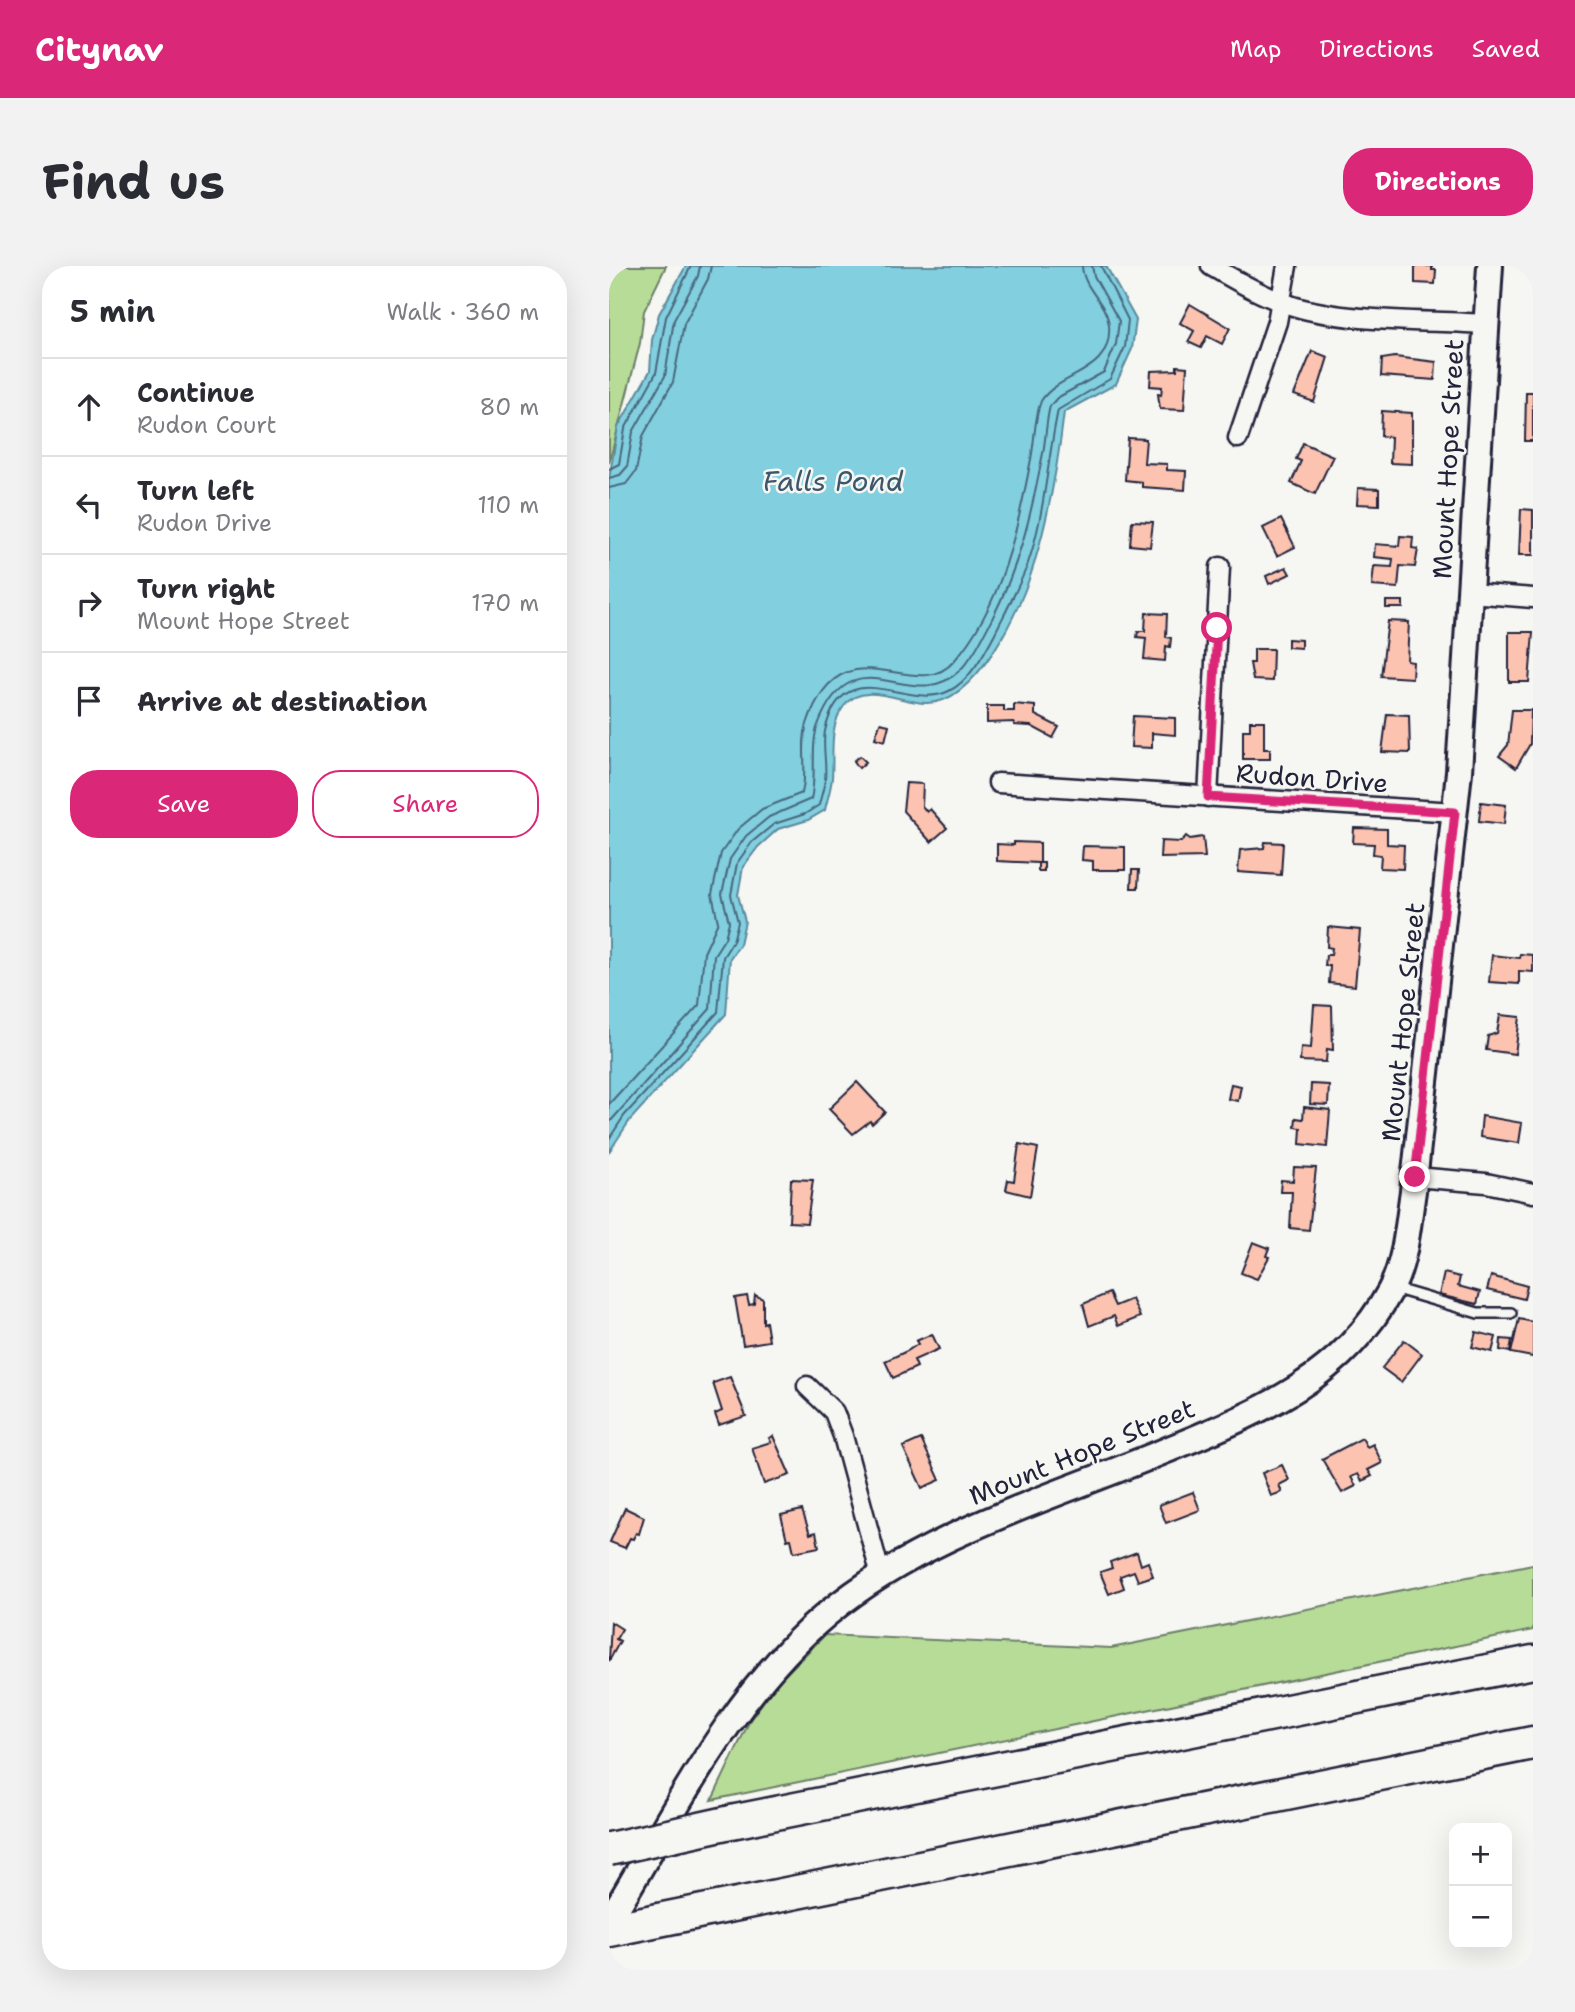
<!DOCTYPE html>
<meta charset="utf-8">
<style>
body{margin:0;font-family:"Shantell Sans",sans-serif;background:#f2f2f3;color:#2b2b33}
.controls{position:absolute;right:21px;bottom:21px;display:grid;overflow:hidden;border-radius:14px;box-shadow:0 7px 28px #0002}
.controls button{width:63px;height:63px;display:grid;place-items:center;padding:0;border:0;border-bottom:2px solid #e1e1e2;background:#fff;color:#2b2b33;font:35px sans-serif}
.stop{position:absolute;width:21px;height:21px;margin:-16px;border:5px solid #db2777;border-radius:50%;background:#fff}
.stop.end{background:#db2777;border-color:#fff;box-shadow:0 2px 7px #0008}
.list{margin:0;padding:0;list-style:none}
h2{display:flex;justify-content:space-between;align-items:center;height:91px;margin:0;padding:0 28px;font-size:30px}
h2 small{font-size:23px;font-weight:400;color:#7c7c81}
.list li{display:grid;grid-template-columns:46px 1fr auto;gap:21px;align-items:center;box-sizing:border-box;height:98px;padding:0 28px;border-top:2px solid #e1e1e2}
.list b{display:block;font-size:26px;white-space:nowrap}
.list p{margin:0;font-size:23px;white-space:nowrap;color:#7c7c81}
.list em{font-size:23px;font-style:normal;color:#7c7c81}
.actions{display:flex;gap:14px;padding:21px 28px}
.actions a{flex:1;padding:16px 0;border:2px solid #db2777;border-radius:28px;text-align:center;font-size:24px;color:#db2777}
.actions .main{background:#db2777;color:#fff}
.icon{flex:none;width:38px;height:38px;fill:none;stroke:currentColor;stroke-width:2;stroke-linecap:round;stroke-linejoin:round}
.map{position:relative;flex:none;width:924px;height:1704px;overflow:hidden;border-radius:28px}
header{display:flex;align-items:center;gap:42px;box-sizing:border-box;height:98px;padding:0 35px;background:#db2777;color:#fff}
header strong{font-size:33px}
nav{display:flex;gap:38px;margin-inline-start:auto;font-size:24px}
.intro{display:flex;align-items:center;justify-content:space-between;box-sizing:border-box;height:168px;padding:0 42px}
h1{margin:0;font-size:49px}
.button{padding:18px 32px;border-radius:28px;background:#db2777;color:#fff;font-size:24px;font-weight:700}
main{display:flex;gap:42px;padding:0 42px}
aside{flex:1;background:#fff;border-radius:28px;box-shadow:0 7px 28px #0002}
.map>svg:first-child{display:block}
</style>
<header>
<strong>Citynav</strong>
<nav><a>Map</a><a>Directions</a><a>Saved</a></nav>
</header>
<div class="intro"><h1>Find us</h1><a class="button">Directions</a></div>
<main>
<aside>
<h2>5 min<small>Walk · 360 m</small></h2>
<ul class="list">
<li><svg class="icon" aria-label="ahead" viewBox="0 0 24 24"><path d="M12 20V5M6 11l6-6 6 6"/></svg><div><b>Continue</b><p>Rudon Court</p></div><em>80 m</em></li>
<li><svg class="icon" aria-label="left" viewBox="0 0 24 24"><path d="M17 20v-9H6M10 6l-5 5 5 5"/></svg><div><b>Turn left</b><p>Rudon Drive</p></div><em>110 m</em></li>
<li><svg class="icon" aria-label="right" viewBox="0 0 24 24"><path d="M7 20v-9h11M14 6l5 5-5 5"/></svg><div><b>Turn right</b><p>Mount Hope Street</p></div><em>170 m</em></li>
<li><svg class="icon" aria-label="arrive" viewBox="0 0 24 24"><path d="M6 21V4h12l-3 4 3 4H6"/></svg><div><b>Arrive at destination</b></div></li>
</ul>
<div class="actions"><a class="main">Save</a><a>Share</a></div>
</aside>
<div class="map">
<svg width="924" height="1704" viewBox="0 0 924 1704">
<rect width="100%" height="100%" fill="#f6f6f2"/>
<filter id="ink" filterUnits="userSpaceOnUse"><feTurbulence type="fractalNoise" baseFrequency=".0143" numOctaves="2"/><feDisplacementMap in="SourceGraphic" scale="14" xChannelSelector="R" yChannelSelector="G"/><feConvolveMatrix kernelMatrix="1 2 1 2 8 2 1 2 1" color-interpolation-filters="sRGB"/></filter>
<g filter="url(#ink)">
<g fill="#b7dc97" stroke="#6c7f69" stroke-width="2">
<path d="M0 0H57L35 45 31 77 0 197Z"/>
<path d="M924 1298V1364L103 1534 141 1454 168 1417 216 1369 502 1382Z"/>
</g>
<path fill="#81cfdf" stroke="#5b8a9d" stroke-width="2" d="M77 0H497L527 54 523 83 507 118 455 146C449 198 440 249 425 298 413 340 367 440 316 437 291 436 254 415 235 440 219 462 225 487 223 512 222 523 218 534 216 544L199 554 169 563 149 581 134 601 129 629 136 655 131 678 121 692 117 748 21 854 0 886V213L9 161 41 105 43 74 50 48Z"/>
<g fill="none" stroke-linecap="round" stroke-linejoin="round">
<g stroke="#48677d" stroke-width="2">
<path d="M0 203 10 198 16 163 47 107 57 51 82 0"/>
<path d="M0 212 11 209 18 201 24 166 56 110 65 54 89 10 91 0"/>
<path d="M0 222 17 218 27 205 34 170 64 116 75 58 99 13 102 0"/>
<path d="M0 838 90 739 95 687 109 656 103 628 112 587 129 563 153 543 193 527C199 504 191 479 198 458 233 352 306 441 345 395 393 340 409 262 422 193 426 174 425 153 432 135 451 105 504 109 500 59 498 37 474 23 473 0"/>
<path d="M0 857 101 743 105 689 116 672 120 656 113 628 121 593 137 570 160 551 202 533C208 510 201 479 209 459 245 365 303 452 351 404 364 391 373 372 382 355 411 298 422 249 434 187 437 172 437 155 441 140L448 132 495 106 507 78 510 55 485 10 483 0"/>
<path d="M0 873 15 850 109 746 114 691 124 675 129 656 122 629 128 597 143 576 165 558 196 548 210 539C212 530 215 522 216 513 218 498 213 480 216 465 234 384 299 446 340 425 361 415 376 386 386 367 397 345 409 323 418 300 436 250 438 195 449 144L501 113 516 81 519 54 492 0"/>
</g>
</g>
<g fill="#fcc3b1" stroke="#22223b" stroke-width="2">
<path d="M806 0H823V4H827L826 18 806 17Z"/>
<path d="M581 38 621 62 613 78 598 70 592 82 579 76 585 65 571 57Z"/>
<path d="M703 85 719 91 705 136 685 129Z"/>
<path d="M786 91 827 96 826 114 772 110 773 93Z"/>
<path d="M568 100 578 101 575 144 551 143 549 128 552 129 553 121 541 120 542 105 568 104Z"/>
<path d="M917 126H924V175H916Z"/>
<path d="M773 145 803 147V198L781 197 782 171 772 170Z"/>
<path d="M519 172 537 173 535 197 558 198V204L577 205 576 224 533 221V216L516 214Z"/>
<path d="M694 177 724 190 706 228 682 217 692 195 687 193Z"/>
<path d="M749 222 770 223V239L748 238Z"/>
<path d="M912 243 924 244V289H910Z"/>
<path d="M672 253 686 281 668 290 654 262Z"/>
<path d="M523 255 544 256 541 281 521 279Z"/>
<path d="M791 270 804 271 803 282 809 283 806 301 791 300 789 322 763 320 765 300 783 301 784 293 765 291 766 278 790 280Z"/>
<path d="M677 301 681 308 660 318 657 310Z"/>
<rect x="777" y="335" width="17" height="7"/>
<path d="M537 347 558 348 557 371 562 372 561 381 557 380 556 395 535 393 537 372 528 371 529 365H536Z"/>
<path d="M779 355 800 356 798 395 804 396 803 412 772 410Z"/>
<path d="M900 366H924L920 416H900Z"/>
<path d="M679 373 692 374V382L679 381Z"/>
<path d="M645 383H664L663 415 644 414 641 397H645Z"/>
<path d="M405 438 426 440V449L450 461 444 472 422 460 405 459V456L378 457V440H395V445H405Z"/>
<path d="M903 444H922L921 478 907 502 890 490 899 479Z"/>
<path d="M778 448 800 449 801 487 773 486Z"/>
<path d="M524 450 566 452V469L543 467V482L522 481Z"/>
<path d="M641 455H655V483H661V493H634V464H641Z"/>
<path d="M271 457 280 459 276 475 266 472Z"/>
<path d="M251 490 257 496 250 502 245 495Z"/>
<path d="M297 517 314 518 313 540 318 546 321 543 338 562 322 576 294 545Z"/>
<path d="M872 536 897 539 895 558 870 555Z"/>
<path d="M745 562 778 563V578L795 579 794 603 771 602 772 589 764 588 765 578 744 577Z"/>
<path d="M577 570 581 573 594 571 596 591 551 592 552 575 572 576Z"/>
<path d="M405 576 431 577V597H435V605H429V597L388 595V578L405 579Z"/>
<path d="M656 576 674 577 672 609 629 606 631 584 655 582Z"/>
<path d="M474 580 516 581V604H484V595L473 594Z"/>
<path d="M523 604H530L529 622H522Z"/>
<path d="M719 661 751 664 746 720 720 717 721 700H716L717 689H722L723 682 718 681Z"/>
<path d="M911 688 924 689V706L910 705V718L880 716 883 689 910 692Z"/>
<path d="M705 739 723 740 724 784 718 783 717 796 691 795 692 781 702 782Z"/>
<path d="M891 749 911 751 906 788 877 784 879 770 888 767Z"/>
<path d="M248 816 276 846 263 858 261 855 244 868 220 843Z"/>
<path d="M622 818 632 820 629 835 619 833Z"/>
<path d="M702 818 720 819 719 839 701 838Z"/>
<path d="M695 841 721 844 718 881 691 878 692 862 686 861 687 852 694 853Z"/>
<path d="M873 850 913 857 910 877 871 871Z"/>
<path d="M410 878 429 882 421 930 397 924 399 914 405 915Z"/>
<path d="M685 901 707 902 700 964 681 962 683 926H671L672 914 684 915Z"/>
<path d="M182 913 204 914 198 957 180 956Z"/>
<path d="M644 976 660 982 657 990 660 991 648 1013 632 1007Z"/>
<path d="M835 1007 851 1011 849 1020 871 1026 868 1038 830 1029Z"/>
<path d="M882 1010 918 1020 915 1033 878 1024Z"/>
<path d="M500 1027 506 1040 523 1033 531 1051 509 1060 505 1050 480 1060 474 1038Z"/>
<path d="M146 1029 154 1033V1057L157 1056 160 1075 134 1079 126 1032 138 1030 140 1039 145 1038Z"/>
<path d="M910 1053 924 1056V1091L902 1087Z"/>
<path d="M867 1066 887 1071 883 1086 863 1081Z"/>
<path d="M323 1068 330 1083 305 1094 308 1101 284 1112 276 1095 298 1085 309 1078 307 1075Z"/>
<path d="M892 1073 903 1074 901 1086 891 1084Z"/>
<path d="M795 1074 813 1088 792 1116 773 1102Z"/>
<path d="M121 1111 137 1150 110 1159 106 1148 113 1145 104 1117Z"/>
<path d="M164 1170 181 1209 155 1218 143 1182 162 1176 160 1172Z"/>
<path d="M753 1172 758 1181 764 1178 773 1197 759 1204 763 1210 753 1215 749 1208 742 1211 747 1220 733 1227 713 1193Z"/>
<path d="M312 1173 331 1214 313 1222 294 1181Z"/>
<path d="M673 1199 680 1214 670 1219 673 1226 662 1230 653 1207Z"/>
<path d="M584 1226 591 1244 557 1257 550 1239Z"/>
<path d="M16 1242 35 1251 30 1268 27 1267 24 1273 21 1272 16 1282 1 1276Z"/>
<path d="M193 1244 201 1268 207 1266 210 1281 185 1286 182 1273 178 1274 172 1249Z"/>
<path d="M528 1286 532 1299 539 1296 544 1310 529 1315 525 1305 511 1310 515 1322 500 1328 491 1306 503 1302 501 1296Z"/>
<path d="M2 1356 13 1363 7 1373 11 1375 0 1395Z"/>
</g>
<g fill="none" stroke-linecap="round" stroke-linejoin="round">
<defs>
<path id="lane" d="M784 1022 869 1047H902"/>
<g id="street">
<path d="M602 0C628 15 655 31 684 40 739 57 819 54 877 58"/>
<path d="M629 172 668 56 678 0"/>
<path d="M861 327 924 332"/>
<path d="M389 517 846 546"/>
<path d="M599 531 611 301"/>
<path d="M806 911 877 917 924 927"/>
<path d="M198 1120 225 1146 234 1170 272 1310"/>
</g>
<path id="secondary" d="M0 1655C64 1550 122 1428 218 1348 316 1267 443 1232 558 1184 647 1147 732 1115 781 1025 797 995 799 958 804 925L850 506 881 0"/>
<g id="highway">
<path d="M122 1556 924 1396"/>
<path d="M0 1664 924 1477"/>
</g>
</defs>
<use href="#lane" stroke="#22223b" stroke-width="14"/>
<use href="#street" stroke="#22223b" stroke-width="23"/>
<use href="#secondary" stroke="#22223b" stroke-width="30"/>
<use href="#highway" stroke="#22223b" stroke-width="37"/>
<use href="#lane" stroke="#f6f6f2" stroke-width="9"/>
<use href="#street" stroke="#f6f6f2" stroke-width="18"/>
<use href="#secondary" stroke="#f6f6f2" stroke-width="24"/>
<use href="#highway" stroke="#f6f6f2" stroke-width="32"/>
<defs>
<path id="highway-bridge" d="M0 1583 122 1556"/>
</defs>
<use href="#highway-bridge" stroke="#22223b" stroke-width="37" stroke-linecap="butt"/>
<use href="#highway-bridge" stroke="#f6f6f2" stroke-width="32"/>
</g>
</g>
<g fill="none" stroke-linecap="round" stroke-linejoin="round" filter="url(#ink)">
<path stroke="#db2777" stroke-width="9" d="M608 362 599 531 846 546 806 911"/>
</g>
<g text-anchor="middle" stroke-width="5" stroke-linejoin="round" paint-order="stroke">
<g font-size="26" fill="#22223b" stroke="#f6f6f2">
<text transform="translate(839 193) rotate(-87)" y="9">Mount Hope Street</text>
<text transform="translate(703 512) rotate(4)" y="9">Rudon Drive</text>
<text transform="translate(794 756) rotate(-84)" y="9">Mount Hope Street</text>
<text transform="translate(473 1186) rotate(-22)" y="9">Mount Hope Street</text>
</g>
<g font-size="28" font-style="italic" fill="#3e566c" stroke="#f6f6f2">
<text x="224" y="225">Falls Pond</text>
</g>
</g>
</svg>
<div class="controls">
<button>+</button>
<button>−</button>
</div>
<div class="stop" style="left:608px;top:362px"></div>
<div class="stop end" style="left:806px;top:911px"></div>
</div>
</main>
